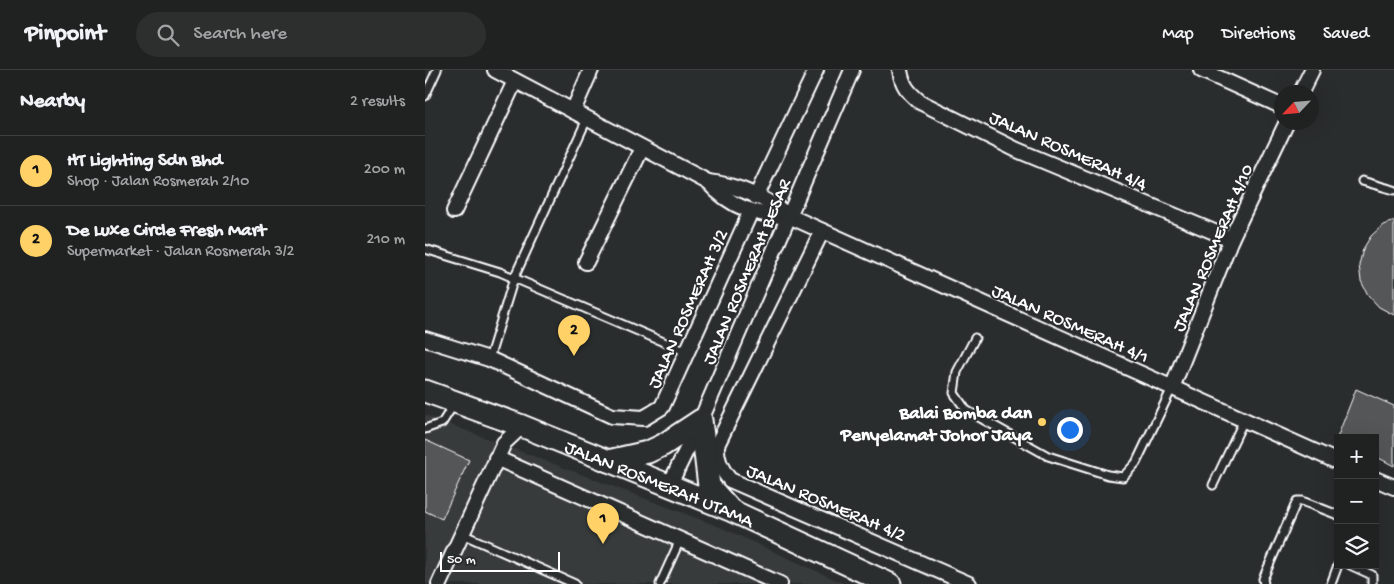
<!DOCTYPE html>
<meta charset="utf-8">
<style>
body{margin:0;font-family:"Gochi Hand",sans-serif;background:#2d2f2f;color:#f1f3f6}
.controls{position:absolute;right:15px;bottom:15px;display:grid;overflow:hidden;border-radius:0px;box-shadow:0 5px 20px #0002}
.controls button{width:45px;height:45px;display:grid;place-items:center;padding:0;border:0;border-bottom:1px solid #3d3f40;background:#202222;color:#f1f3f6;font:25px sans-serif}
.compass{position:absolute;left:849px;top:15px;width:45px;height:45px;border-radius:50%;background:#202222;box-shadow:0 5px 20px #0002;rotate:244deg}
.scale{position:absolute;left:15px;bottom:12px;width:120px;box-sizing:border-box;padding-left:5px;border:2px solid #fff;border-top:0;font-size:14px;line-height:18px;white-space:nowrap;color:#fff;-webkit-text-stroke:4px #2a2d2e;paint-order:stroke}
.you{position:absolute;left:644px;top:359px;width:18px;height:18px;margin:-12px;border:4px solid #fff;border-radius:50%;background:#1a73e8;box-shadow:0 0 0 8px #1a73e833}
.badge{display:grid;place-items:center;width:32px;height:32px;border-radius:50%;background:#ffd166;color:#111;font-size:16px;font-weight:700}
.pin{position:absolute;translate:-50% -41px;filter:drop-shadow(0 1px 2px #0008)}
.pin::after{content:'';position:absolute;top:26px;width:18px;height:15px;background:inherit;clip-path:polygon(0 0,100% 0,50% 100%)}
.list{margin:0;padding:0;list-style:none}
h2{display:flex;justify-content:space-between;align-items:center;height:65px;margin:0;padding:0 20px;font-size:21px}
h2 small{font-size:16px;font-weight:400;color:#a2a4a5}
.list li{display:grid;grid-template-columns:32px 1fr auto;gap:15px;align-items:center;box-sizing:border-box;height:70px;padding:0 20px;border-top:1px solid #3d3f40}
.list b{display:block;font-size:19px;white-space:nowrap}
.list p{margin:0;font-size:16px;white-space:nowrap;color:#a2a4a5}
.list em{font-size:16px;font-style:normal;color:#a2a4a5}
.icon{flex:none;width:28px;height:28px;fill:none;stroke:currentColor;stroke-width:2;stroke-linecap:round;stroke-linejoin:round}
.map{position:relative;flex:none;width:969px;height:514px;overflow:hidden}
header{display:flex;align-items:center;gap:30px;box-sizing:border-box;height:70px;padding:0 25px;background:#202222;border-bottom:1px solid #3d3f40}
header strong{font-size:24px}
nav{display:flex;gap:28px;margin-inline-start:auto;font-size:18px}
.search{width:350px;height:45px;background:#2d2f2f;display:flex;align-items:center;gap:12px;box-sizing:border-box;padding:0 18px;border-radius:28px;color:#a2a4a5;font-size:19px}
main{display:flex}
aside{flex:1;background:#202222}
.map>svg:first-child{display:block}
</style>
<header>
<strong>Pinpoint</strong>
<div class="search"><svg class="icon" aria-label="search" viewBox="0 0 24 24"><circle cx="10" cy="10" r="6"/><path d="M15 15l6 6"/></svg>Search here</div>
<nav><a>Map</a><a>Directions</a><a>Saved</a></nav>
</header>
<main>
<aside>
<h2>Nearby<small>2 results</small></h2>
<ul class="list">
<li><span class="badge">1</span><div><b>HT Lighting Sdn Bhd</b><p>Shop · Jalan Rosmerah 2/10</p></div><em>200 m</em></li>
<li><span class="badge">2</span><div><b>De Luxe Circle Fresh Mart</b><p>Supermarket · Jalan Rosmerah 3/2</p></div><em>210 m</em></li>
</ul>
</aside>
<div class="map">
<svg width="969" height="514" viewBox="0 0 969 514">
<rect width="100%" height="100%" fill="#2a2d2e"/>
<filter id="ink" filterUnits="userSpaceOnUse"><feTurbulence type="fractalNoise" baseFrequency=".02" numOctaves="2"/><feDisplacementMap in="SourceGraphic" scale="10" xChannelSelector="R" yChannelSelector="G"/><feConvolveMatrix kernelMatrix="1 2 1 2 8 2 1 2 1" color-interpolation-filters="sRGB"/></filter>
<g filter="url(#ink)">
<path fill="#373a3b" d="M0 345 295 457 420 514H0Z"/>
<g fill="#555758" stroke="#fff">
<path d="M969 151V245L954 237 943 225 936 211 934 195 938 179 946 166 958 155Z"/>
<path d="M931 319 969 336V396L950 386V368H912Z"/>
<path d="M0 370 44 390 17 449 0 441Z"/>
</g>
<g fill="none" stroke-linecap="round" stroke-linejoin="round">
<defs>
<g id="service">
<path d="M0 26 12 0"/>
<path d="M937 111 969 120"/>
<path d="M0 179 75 202 262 282"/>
<path d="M550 268 532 302 529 323 541 340 623 386 683 405 698 407 711 393 747 318"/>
<path d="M64 289 89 208 162 49"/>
<path d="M0 359 17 353 29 334"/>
<path d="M788 415 819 350"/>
<path d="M37 464 150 514"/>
<path d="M925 495 947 505V514"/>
<path d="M235 514 255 470"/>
<path d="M839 514 838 509 872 431H877L913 445"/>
<path d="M906 514 913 495"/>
</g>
<g id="minor">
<path d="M70 0 283 112C305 137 331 146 364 146"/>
<path d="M475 0C477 15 483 22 495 32L592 80 806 169"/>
<path d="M776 0 856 36"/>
<path d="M876 22 887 0"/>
<path d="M148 41 166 0"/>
<path d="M283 112C312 115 341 128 364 146L913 392"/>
<path d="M331 127 391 0"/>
<path d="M29 141 90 11"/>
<path d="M397 161 292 375C291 389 296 399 305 410L544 514"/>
<path d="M161 192 217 78"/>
<path d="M0 269 64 289 187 346 219 348 237 337 326 141"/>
<path d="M747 318 806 169 862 52"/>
<path d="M71 388 355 514"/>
<path d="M950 409 969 417"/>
<path d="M244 416 276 350 427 0"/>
<path d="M14 514 79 373 97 356"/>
</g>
<g id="primary">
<path id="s1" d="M0 321 97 356 305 440 465 514"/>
<path d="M183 391 223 382 238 375 276 350 284 416 303 437"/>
</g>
</defs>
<use href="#service" stroke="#fff" stroke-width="11"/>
<use href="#minor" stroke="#fff" stroke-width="18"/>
<use href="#primary" stroke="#fff" stroke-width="25"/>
<use href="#service" stroke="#2a2d2e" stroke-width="7"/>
<use href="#minor" stroke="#2a2d2e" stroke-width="14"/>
<use href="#primary" stroke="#2a2d2e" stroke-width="21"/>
</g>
</g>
<circle fill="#ffd166" stroke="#2a2d2e" stroke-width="2" cx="617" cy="352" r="5"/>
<g text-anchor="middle" stroke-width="4" stroke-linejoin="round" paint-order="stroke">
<g font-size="19" fill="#fff" stroke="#2a2d2e">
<text transform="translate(644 79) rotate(24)" y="7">JALAN ROSMERAH 4/4</text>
<text transform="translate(786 177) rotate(-67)" y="7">JALAN ROSMERAH 4/10</text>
<text transform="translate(320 201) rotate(-67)" y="7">JALAN ROSMERAH BESAR</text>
<text transform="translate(261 238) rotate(-66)" y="7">JALAN ROSMERAH 3/2</text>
<text transform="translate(646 252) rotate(24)" y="7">JALAN ROSMERAH 4/1</text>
<text dy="7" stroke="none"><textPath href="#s1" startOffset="252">JALAN ROSMERAH UTAMA</textPath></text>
<text transform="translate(402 431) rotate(23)" y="7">JALAN ROSMERAH 4/2</text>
</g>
<g font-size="19" font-weight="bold" fill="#fff" stroke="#2a2d2e" text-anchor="end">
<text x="607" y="348">Balai Bomba dan<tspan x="607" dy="22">Penyelamat Johor Jaya</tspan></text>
</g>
</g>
</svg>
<div class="controls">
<button>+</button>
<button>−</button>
<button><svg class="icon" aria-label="layers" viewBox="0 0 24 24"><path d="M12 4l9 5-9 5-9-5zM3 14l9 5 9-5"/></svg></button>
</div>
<svg class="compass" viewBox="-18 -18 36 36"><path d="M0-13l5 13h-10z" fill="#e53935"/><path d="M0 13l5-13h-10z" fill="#a2a4a5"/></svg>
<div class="scale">50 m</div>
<div class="you"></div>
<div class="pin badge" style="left:178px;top:474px">1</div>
<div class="pin badge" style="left:149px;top:286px">2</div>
</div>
</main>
